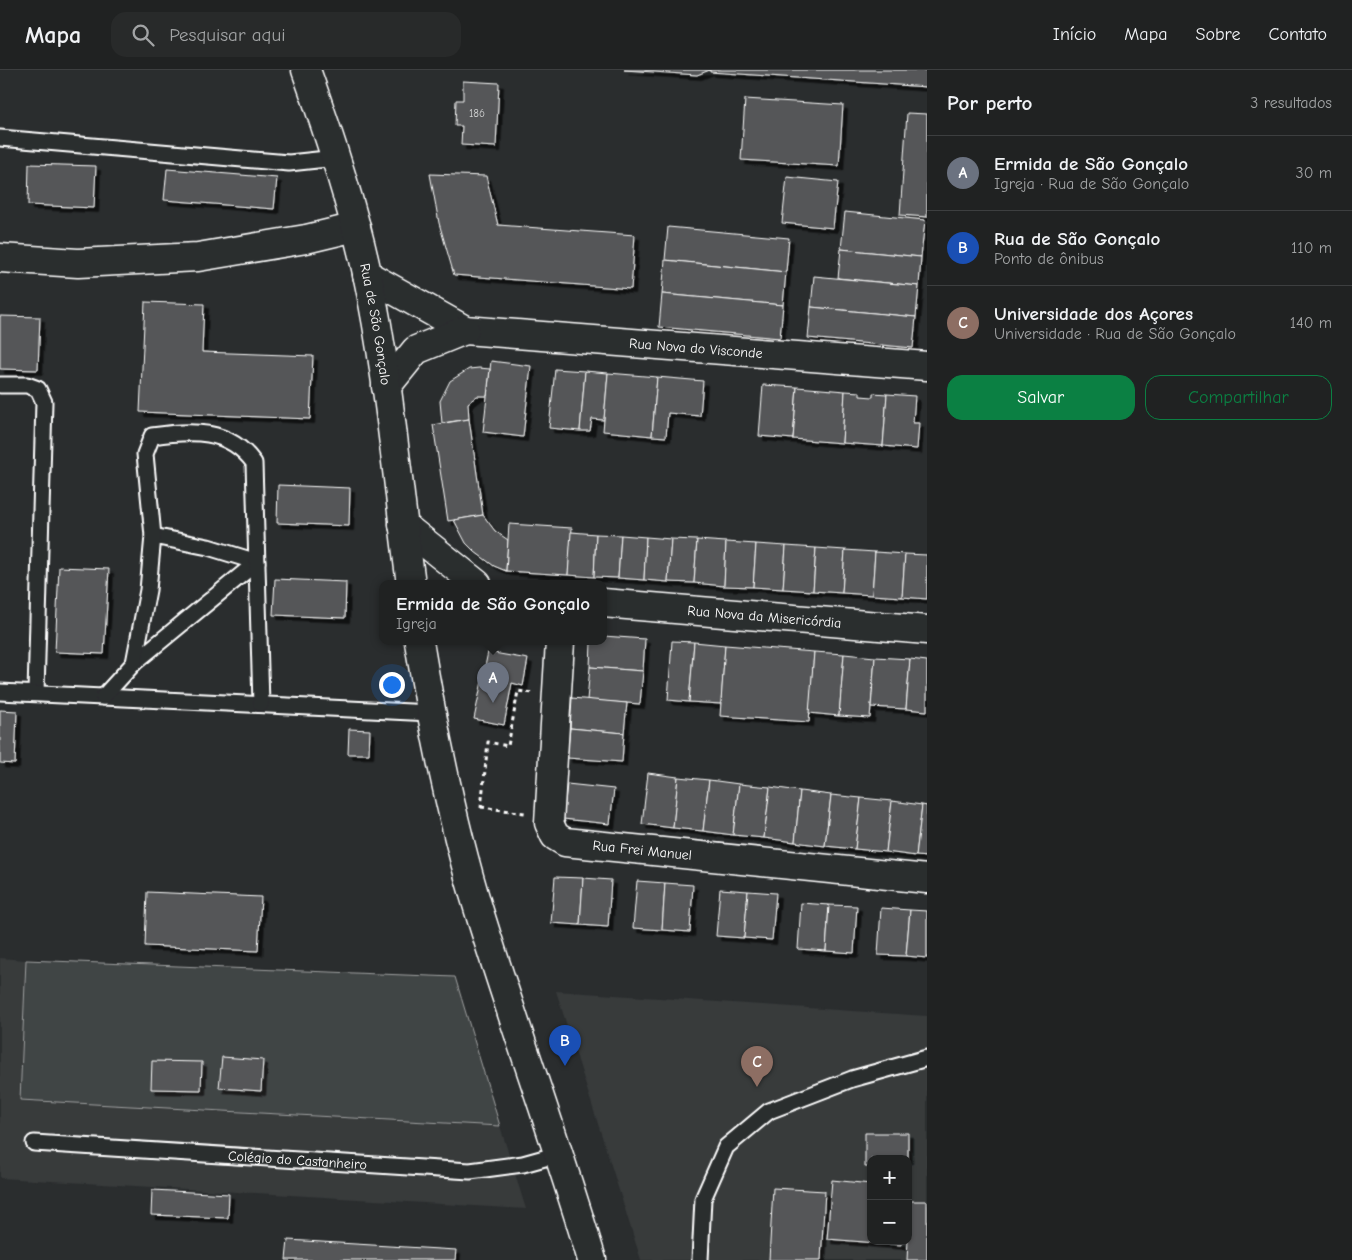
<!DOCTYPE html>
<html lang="pt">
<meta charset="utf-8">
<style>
body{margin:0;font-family:"Comic Neue",sans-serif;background:#282a2a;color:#f1f3f6}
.controls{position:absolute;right:15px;bottom:15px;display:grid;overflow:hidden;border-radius:10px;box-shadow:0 1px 4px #0004}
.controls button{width:45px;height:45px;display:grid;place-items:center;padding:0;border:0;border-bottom:1px solid #3d3f40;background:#202222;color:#f1f3f6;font:25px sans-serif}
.you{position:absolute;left:391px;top:614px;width:18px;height:18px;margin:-12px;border:4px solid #fff;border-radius:50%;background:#1a73e8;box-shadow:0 0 0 8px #1a73e833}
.badge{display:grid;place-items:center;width:32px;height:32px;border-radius:50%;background:#0b8043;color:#fff;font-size:16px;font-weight:700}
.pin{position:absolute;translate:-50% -41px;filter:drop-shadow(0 1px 2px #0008)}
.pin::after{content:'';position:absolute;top:26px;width:18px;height:15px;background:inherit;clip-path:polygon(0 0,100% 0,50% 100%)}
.popup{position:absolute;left:379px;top:510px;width:228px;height:65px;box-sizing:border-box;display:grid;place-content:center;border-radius:10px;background:#202222;filter:drop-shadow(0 1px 4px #0005);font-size:16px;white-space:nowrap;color:#a2a4a5}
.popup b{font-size:19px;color:#f1f3f6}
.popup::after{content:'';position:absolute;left:50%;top:100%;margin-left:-10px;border:10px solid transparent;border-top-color:#202222}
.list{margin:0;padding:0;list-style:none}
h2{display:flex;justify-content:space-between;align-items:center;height:65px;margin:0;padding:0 20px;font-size:21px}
h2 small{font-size:16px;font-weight:400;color:#a2a4a5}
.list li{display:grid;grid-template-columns:32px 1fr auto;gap:15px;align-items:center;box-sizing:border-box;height:75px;padding:0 20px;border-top:1px solid #3d3f40}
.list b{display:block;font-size:19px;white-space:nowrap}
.list p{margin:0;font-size:16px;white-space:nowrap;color:#a2a4a5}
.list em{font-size:16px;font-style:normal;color:#a2a4a5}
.actions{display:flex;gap:10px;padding:15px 20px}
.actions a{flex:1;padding:11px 0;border:1px solid #0b8043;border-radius:15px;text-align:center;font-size:18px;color:#0b8043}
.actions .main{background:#0b8043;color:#fff}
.icon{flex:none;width:28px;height:28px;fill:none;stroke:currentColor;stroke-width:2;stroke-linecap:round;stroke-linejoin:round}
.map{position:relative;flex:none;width:927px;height:1190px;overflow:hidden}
header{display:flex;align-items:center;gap:30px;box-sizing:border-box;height:70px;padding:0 25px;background:#202222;border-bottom:1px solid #3d3f40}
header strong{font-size:24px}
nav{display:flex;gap:28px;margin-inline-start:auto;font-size:18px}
.search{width:350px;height:45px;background:#282a2a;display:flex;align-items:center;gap:12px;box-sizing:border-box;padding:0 18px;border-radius:15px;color:#a2a4a5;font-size:19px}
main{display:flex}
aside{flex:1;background:#202222}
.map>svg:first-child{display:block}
</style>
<header>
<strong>Mapa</strong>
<div class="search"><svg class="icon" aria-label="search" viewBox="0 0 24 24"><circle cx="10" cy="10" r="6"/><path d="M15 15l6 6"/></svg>Pesquisar aqui</div>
<nav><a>Início</a><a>Mapa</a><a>Sobre</a><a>Contato</a></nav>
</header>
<main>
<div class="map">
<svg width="927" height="1190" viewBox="0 0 927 1190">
<defs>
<filter id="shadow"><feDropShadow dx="4.5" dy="4.5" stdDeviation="0" flood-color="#0009"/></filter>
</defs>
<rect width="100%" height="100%" fill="#2a2d2e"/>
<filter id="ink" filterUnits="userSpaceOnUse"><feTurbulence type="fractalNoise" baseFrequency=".02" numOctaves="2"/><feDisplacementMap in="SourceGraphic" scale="10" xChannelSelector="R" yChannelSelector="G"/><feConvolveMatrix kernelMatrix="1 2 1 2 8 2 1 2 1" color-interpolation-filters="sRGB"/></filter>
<g filter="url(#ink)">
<g fill="#373a3b" fill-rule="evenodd">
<path d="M0 888 26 890 20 1030 500 1056 526 1139 0 1108Z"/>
<path d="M556 921 927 946V1190H641ZM871 1089H908V1171H871Z"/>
</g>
<path fill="#414445" stroke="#a0a2a2" d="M26 890 455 907 500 1056 20 1030Z"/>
<g fill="#555758" stroke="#fff" filter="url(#shadow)">
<path d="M624 0H710L697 5Z"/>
<path d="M710 0H927V17L710 2Z"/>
<path d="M463 11 499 13 496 77 461 75 462 56H455L456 30H463Z"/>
<path d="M745 29 843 35 839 96 741 90Z"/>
<path d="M907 43 927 44V147L900 145Z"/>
<path d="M29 94 96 96 94 138 28 135Z"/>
<path d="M167 99 277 108 274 139 164 130Z"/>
<path d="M430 104 486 106 498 155 635 165 631 219 454 205 439 153Z"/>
<path d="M787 107 838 112 833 158 782 153Z"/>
<path d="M845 142 925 150 921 187 841 179Z"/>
<path d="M668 157 789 168 786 202 665 190Z"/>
<path d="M841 179 921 187 919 216 838 208Z"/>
<path d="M665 190 786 202 783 235 662 224Z"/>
<path d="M814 206 919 216 916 247 811 237Z"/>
<path d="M662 224 783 235 780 268 659 257Z"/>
<path d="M145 232 204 234 202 282 313 286 310 349 140 342Z"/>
<path d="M811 237 916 247 913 278 808 268Z"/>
<path d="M0 246 40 247 38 300 0 299Z"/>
<path d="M491 291 531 296 523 367 483 362Z"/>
<path d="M479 298 490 299 487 326H477L468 333 469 349 442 353 440 331 450 311 469 299Z"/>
<path d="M555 299 585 301 580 361 549 358Z"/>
<path d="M585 301 608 303 604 350 592 349 590 361H580Z"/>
<path d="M608 303 657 307 652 366 603 361Z"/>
<path d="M657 307 703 311 700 346 668 343 666 367 652 366Z"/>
<path d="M763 315 797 317 793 369 759 366Z"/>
<path d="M797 317 845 321 842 373 793 369Z"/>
<path d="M845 321 860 322V326L873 327V323L887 324 883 376 842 373Z"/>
<path d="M887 324 915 326 913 353H919L917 379 883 376Z"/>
<path d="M469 349 483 445 448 451 433 355Z"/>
<path d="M278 415 350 418 349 456 277 453Z"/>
<path d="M483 445 495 461 508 470 506 501 494 496 475 482 466 473 454 450Z"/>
<path d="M509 454 572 458 568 505 506 501Z"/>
<path d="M571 462 596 464 594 507 568 505Z"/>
<path d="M596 464 621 465 618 508 594 507Z"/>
<path d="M621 465 646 467 644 510 618 508Z"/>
<path d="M646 467 671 469 668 512 644 510Z"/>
<path d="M671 469 697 470 694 513 668 512Z"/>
<path d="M697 470 726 472 724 516 694 513Z"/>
<path d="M726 472 756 474 753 517 724 516Z"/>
<path d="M756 474 786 476 783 519 753 517Z"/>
<path d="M786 476 816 478 813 521 783 519Z"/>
<path d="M816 478 845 480 842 523 813 521Z"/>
<path d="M845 480 875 482 872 525 842 523Z"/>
<path d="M875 482 905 484 902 527 872 525Z"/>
<path d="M905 484 927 485V529L902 527Z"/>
<path d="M59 497 109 499 104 584 55 582Z"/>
<path d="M275 509 346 512 345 548 273 545Z"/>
<path d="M603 566 645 569 643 601 590 597 591 572H603Z"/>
<path d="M672 571 694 572 689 632 668 630Z"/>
<path d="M694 572 725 575 721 634 689 632Z"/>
<path d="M725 575 814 582 809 652 720 646Z"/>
<path d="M488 582 528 589 523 616 512 613 504 655 474 649Z"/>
<path d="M814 582 844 584 839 646 809 643Z"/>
<path d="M844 584 875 587 870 648 839 646Z"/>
<path d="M875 587 910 589 906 639 871 637Z"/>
<path d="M910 589 927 591V641L906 639Z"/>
<path d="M590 597 643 601 640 634 587 630Z"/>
<path d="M572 628 627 633 624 663 570 658Z"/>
<path d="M0 640 17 641 15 694 0 693Z"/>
<path d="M570 658 624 663 622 692 567 688Z"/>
<path d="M349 659 370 660 369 684H348Z"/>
<path d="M648 703 678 707 673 758 642 754Z"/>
<path d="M678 707 709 710 703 761 673 758Z"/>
<path d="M709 710 739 714 733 765 703 761Z"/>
<path d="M567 714 614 719 610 754 563 749Z"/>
<path d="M739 714 770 717 764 768 733 765Z"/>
<path d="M770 717 800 721 795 772 764 768Z"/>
<path d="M800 721 831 725 825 776 795 772Z"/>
<path d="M831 725 861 728 855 779 825 776Z"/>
<path d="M861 728 892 731 886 782 855 779Z"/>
<path d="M892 731 922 735 916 786 886 782Z"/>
<path d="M922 735 927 736V787L916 786Z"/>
<path d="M555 807 583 808 580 855 551 853Z"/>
<path d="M583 808 611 810 608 857 580 855Z"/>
<path d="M637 811 665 813 662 860 633 858Z"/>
<path d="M665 813 693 815 690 862 662 860Z"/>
<path d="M720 819 748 821 744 868 716 866Z"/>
<path d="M748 821 776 823 772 870 744 868Z"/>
<path d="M147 822 261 827 258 881 145 876Z"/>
<path d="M801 833 829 835 826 881 798 879Z"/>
<path d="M829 835 857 836 854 883 826 881Z"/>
<path d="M881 838 910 840 906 886 878 885Z"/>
<path d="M910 840 927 841V888L906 886Z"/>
<path d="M222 987 263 990 261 1021 219 1018Z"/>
<path d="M152 991 202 992 201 1020 151 1019Z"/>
<path d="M865 1063H908V1089H871V1097H865Z"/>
<path d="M832 1110 871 1114V1171H901V1175L827 1169Z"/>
<path d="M773 1118 825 1121 821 1190H769Z"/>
<path d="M152 1120 229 1124 228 1148 151 1145Z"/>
<path d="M910 1131H927V1190H907Z"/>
<path d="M288 1170 456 1180 455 1190H286Z"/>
</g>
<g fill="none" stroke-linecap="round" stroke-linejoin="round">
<defs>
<g id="service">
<path d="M0 68 289 93 336 88"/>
<path d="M0 315H27L38 319 44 332 36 623"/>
<path d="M134 593 257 492 208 477 153 466"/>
<path d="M0 622 431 643"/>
<path d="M103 627 134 593 148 520 153 466 145 384 152 366C191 360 229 358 254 393L261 634"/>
<path id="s1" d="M34 1073 470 1101 523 1094 559 1084"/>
<path d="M700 1190 703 1129 726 1077 769 1041 852 1009 927 988"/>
</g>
<g id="minor">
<path d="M0 188 78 193 198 187 306 169 356 157"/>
<path id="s2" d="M367 205 465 260 927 296"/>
<path d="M386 317 416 280 465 260"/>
<path d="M403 455 477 514"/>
<path id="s3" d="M603 533 927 560"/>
<path id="s4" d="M560 572 549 753 555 766 565 772 927 809"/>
</g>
<g id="secondary">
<path id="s5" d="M306 0C330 67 352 134 367 203 389 305 397 411 411 514"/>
<path d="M419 572C434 662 452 753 479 841 515 958 557 1073 592 1190"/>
</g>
</defs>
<use href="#service" stroke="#fff" stroke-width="19"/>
<use href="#minor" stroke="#fff" stroke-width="31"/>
<use href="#secondary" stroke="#fff" stroke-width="31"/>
<g stroke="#fff" stroke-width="3" stroke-dasharray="4 4" stroke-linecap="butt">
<path d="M481 737 525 743"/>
<path d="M481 738 488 672 508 676 518 621 532 623"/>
</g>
<use href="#service" stroke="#2a2d2e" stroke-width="15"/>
<use href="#minor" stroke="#2a2d2e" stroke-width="28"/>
<use href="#secondary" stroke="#2a2d2e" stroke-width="28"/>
</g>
</g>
<g text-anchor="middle" stroke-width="5" stroke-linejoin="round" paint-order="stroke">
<g font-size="11" fill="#d4d5d5">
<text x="477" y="47">186</text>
</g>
<g font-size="14" fill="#fff" stroke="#2a2d2e">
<text dy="5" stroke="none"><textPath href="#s5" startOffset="264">Rua de São Gonçalo</textPath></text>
<text dy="5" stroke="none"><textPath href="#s2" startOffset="344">Rua Nova do Visconde</textPath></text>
<text dy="5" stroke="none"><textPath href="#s3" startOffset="162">Rua Nova da Misericórdia</textPath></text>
<text dy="5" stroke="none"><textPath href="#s4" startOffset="285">Rua Frei Manuel</textPath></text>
<text dy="5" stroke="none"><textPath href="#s1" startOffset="264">Colégio do Castanheiro</textPath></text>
</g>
</g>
</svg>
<div class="controls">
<button>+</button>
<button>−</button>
</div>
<div class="you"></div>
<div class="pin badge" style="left:493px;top:633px;background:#6b7280">A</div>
<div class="popup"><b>Ermida de São Gonçalo</b>Igreja</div>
<div class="pin badge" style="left:565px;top:996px;background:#1a4fb4">B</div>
<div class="pin badge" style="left:757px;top:1017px;background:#8d6e63">C</div>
</div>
<aside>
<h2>Por perto<small>3 resultados</small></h2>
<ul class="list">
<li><span class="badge" style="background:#6b7280">A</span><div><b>Ermida de São Gonçalo</b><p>Igreja · Rua de São Gonçalo</p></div><em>30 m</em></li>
<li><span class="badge" style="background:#1a4fb4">B</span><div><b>Rua de São Gonçalo</b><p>Ponto de ônibus</p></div><em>110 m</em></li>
<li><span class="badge" style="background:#8d6e63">C</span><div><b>Universidade dos Açores</b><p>Universidade · Rua de São Gonçalo</p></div><em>140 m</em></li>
</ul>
<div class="actions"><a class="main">Salvar</a><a>Compartilhar</a></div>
</aside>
</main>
